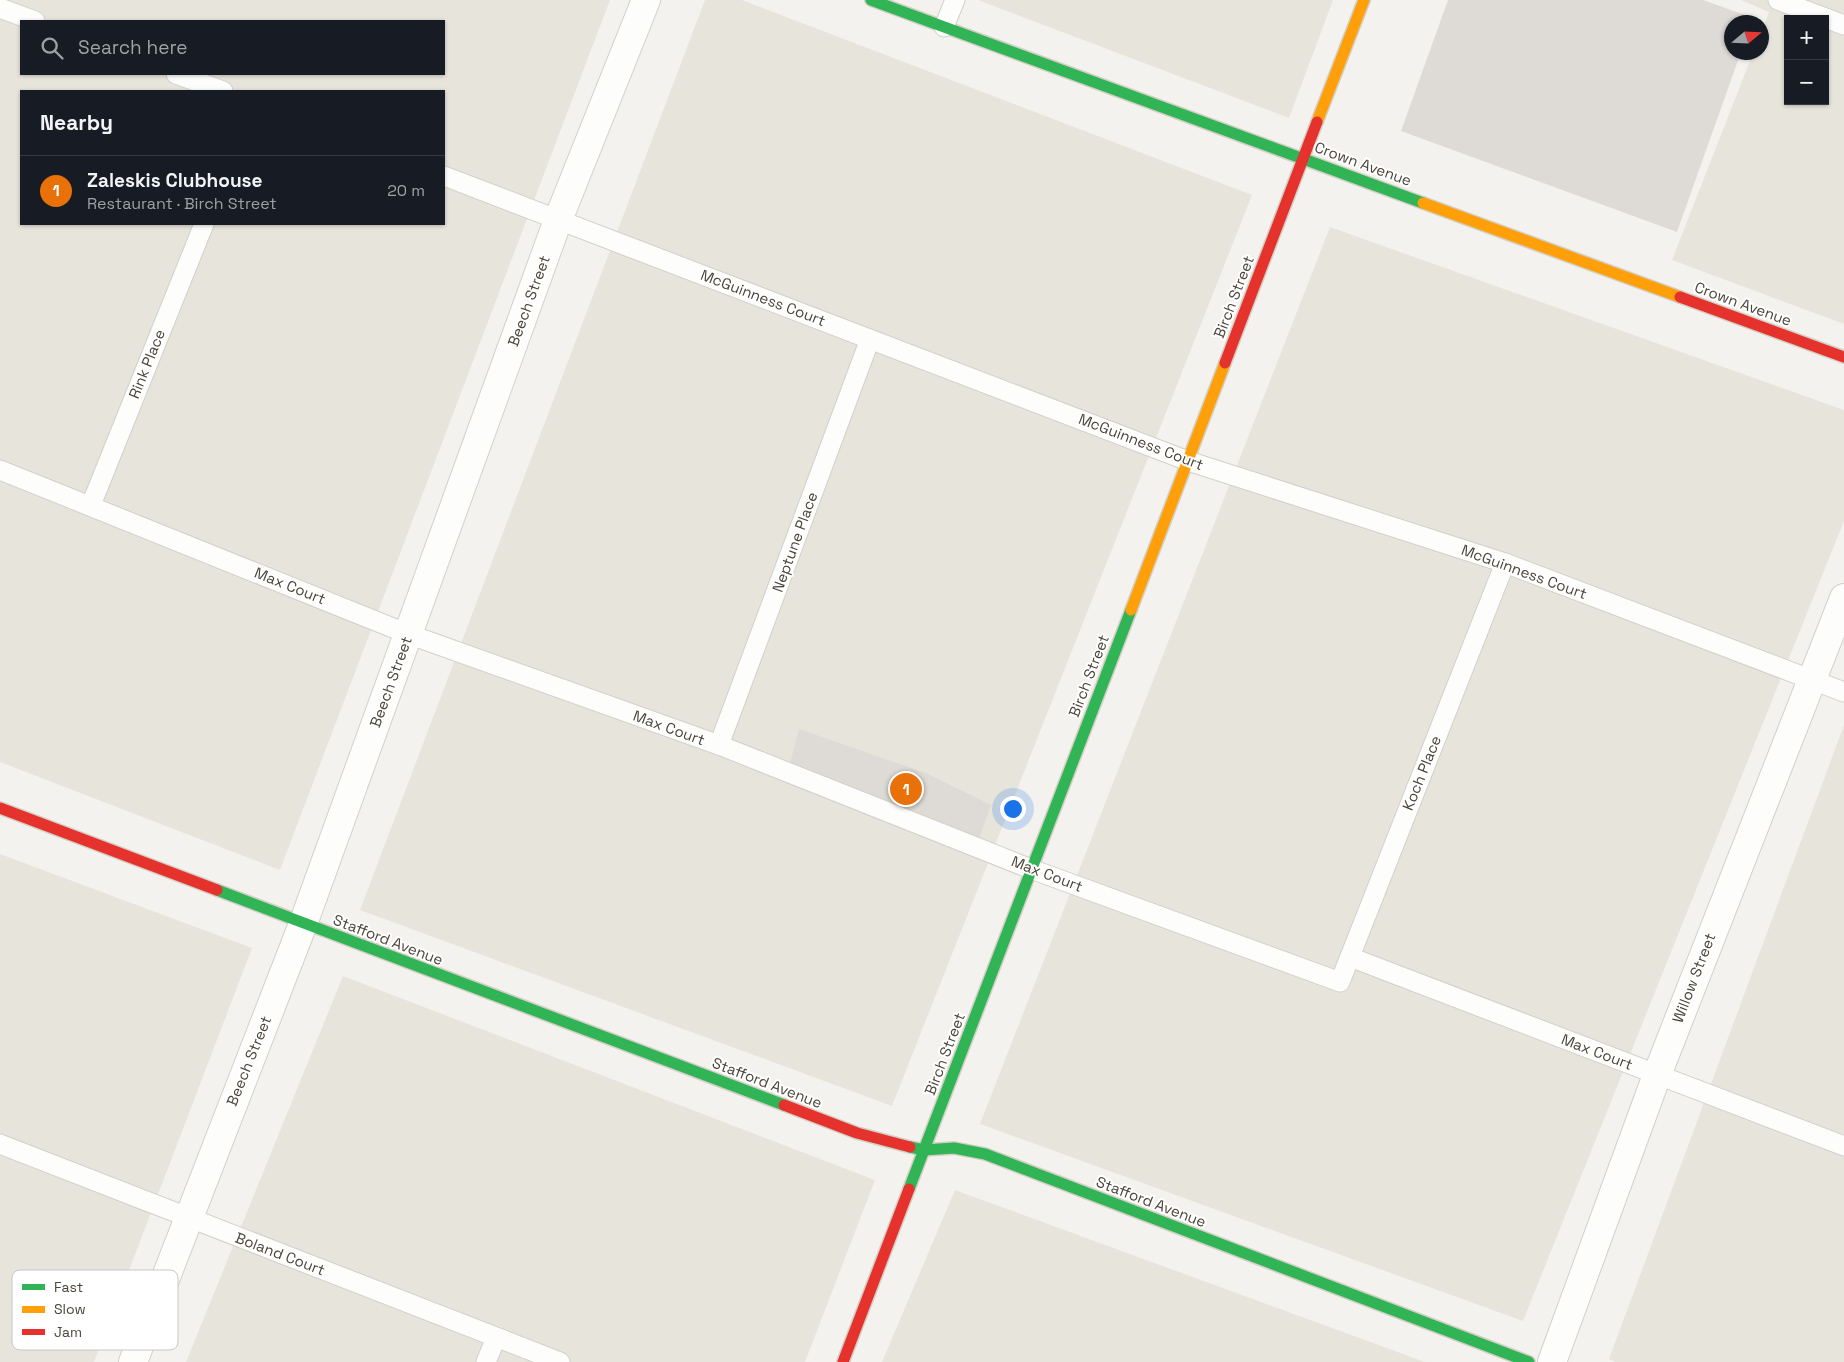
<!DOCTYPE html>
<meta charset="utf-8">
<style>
body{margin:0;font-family:"Space Grotesk",sans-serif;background:#242831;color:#f1f3f6}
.controls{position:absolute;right:15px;top:15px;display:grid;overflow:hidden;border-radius:0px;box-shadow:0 1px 4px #0004}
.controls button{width:45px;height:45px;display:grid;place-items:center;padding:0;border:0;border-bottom:1px solid #363941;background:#171b24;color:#f1f3f6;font:25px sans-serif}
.compass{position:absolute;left:1724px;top:15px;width:45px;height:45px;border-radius:50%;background:#171b24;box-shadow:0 1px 4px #0004;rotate:71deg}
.you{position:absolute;left:1012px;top:808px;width:18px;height:18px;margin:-12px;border:4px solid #fff;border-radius:50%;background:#1a73e8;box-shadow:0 0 0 8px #1a73e833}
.badge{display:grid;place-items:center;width:32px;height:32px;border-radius:50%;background:#868178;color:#fff;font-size:16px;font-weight:700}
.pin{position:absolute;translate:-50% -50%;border:2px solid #fff;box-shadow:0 1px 5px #0006}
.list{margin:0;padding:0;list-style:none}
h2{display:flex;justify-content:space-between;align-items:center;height:65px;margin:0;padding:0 20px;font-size:21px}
h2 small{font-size:16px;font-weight:400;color:#9ea1a6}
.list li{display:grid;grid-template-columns:32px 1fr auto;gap:15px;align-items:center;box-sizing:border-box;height:70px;padding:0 20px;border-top:1px solid #363941}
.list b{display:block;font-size:19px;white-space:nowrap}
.list p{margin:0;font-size:16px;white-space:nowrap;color:#9ea1a6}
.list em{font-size:16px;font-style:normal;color:#9ea1a6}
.icon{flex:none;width:28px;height:28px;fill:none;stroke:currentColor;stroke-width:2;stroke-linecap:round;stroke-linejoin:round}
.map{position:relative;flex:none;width:1844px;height:1362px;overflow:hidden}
.search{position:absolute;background:#171b24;box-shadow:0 1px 4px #0004;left:20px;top:20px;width:425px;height:55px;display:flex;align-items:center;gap:12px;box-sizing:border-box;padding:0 18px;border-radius:0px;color:#9ea1a6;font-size:19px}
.panel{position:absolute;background:#171b24;box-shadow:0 1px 4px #0004;left:20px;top:90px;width:425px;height:135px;border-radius:0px}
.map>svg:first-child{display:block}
</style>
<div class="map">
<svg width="1844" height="1362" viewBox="0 0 1844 1362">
<rect width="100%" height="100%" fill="#f4f2ee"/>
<g fill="#e7e4dc" fill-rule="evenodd">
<path d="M0 0H610L280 870 0 762ZM21 21H444V74H21ZM21 91H444V224H21Z"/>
<path d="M705 0H742L1252 195 892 1106 360 910Z"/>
<path d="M978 0H1333L1289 118Z"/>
<path d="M1741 0H1844V324L1672 260 1753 53 1762 52V31L1769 12ZM1788 19H1825V101H1788Z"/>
<path d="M1330 227 1844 410V521L1523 1321 980 1124Z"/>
<path d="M1844 725V1362H1616L1609 1359Z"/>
<path d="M0 854 252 948 94 1362H0Z"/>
<path d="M343 976 875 1180 805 1362H186Z"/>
<path d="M955 1190 1425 1362H882Z"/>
</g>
<g fill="#dedbd6">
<path d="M1448 0H1703L1753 18 1752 22H1732V52H1741L1677 232 1401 131Z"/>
<path d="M799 729 926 773 991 805 979 839 790 763Z"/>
</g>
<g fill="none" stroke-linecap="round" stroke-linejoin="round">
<defs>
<g id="lane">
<path d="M1778 0 1844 25"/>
<path d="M0 8 35 21"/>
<path d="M944 27 955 0"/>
<path d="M176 74 223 91"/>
<path d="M444 176 1188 461 1505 563 1844 692"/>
<path d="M0 470 408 634 719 745 1031 869 1340 982 1505 563"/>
<path d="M91 505 204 224"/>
<path d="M719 745 870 339"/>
<path d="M1350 957 1844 1146"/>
<path d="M0 1144 560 1362"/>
<path d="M486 1362 496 1338"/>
</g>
<g id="street">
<path d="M133 1362 303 924 558 220 646 0"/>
<path d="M1552 1362 1657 1075 1844 598"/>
</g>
<g id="fast">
<path d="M871 0 1423 203"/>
<path d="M217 890 784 1105"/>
<path d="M910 1147 924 1150 954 1148 985 1154 1529 1362"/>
<path d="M909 1189 1131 610"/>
</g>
<g id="slow">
<path d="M1317 122 1364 0"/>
<path d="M1423 203 1680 297"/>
<path d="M1131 610 1225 363"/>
</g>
<g id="jam">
<path d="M1680 297 1844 357"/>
<path d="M1225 363 1317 122"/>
<path d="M0 808 217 890"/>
<path d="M784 1105 857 1133 910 1147"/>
<path d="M843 1362 909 1189"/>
</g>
</defs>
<use href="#lane" stroke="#d2d0cb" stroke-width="21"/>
<use href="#street" stroke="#d2d0cb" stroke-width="30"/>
<use href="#fast" stroke="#d3cfc5" stroke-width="14"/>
<use href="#slow" stroke="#d3cfc5" stroke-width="14"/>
<use href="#jam" stroke="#d3cfc5" stroke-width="14"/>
<use href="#lane" stroke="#fdfdfc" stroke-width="19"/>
<use href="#street" stroke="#fdfdfc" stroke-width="28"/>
<use href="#fast" stroke="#30b455" stroke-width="11"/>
<use href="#slow" stroke="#ff9f0a" stroke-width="11"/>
<use href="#jam" stroke="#e5322d" stroke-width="11"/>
</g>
<g text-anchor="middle" stroke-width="4" stroke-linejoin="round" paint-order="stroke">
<g font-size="15" fill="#4b4439" stroke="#fff">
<text transform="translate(1363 164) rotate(20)" y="5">Crown Avenue</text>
<text transform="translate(1234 297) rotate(-69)" y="5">Birch Street</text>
<text transform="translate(763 298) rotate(21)" y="5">McGuinness Court</text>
<text transform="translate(529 301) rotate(-70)" y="5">Beech Street</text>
<text transform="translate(1743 304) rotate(20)" y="5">Crown Avenue</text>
<text transform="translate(147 364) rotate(-68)" y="5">Rink Place</text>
<text transform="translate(1141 442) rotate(21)" y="5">McGuinness Court</text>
<text transform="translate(795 542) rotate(-70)" y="5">Neptune Place</text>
<text transform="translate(1524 572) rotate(20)" y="5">McGuinness Court</text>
<text transform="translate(290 586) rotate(22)" y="5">Max Court</text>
<text transform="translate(1089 676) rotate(-69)" y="5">Birch Street</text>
<text transform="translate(391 682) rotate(-70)" y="5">Beech Street</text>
<text transform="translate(669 728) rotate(20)" y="5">Max Court</text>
<text transform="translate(1422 773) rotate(-68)" y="5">Koch Place</text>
<text transform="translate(1047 874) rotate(21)" y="5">Max Court</text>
<text transform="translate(388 940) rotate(21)" y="5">Stafford Avenue</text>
<text transform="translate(1694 978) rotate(-69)" y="5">Willow Street</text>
<text transform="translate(1597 1052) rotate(21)" y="5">Max Court</text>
<text transform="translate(945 1054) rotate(-69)" y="5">Birch Street</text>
<text transform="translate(249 1061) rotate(-68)" y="5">Beech Street</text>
<text transform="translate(767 1083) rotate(21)" y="5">Stafford Avenue</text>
<text transform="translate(1151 1202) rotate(21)" y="5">Stafford Avenue</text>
<text transform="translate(280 1254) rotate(21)" y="5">Boland Court</text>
</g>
</g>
<rect x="12" y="1270" width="166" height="80" rx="8" fill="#fff" stroke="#c9c7c4" stroke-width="1"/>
<rect x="22" y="1284" width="23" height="6" fill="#30b455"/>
<rect x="22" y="1306" width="23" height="7" fill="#ff9f0a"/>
<rect x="22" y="1329" width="23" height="6" fill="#e5322d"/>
<g font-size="14" fill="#4b4439">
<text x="54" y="1292">Fast</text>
<text x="54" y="1314">Slow</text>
<text x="54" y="1337">Jam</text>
</g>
</svg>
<div class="controls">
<button>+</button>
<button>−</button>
</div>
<svg class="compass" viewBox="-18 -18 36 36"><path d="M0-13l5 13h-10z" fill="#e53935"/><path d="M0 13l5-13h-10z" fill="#9ea1a6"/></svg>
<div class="you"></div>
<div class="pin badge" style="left:906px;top:789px;background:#e8710a">1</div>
<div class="search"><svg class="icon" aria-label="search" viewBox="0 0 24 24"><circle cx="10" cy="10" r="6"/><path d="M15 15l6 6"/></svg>Search here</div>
<section class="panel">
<h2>Nearby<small></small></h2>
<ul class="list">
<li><span class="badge" style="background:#e8710a">1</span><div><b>Zaleskis Clubhouse</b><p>Restaurant · Birch Street</p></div><em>20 m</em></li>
</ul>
</section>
</div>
